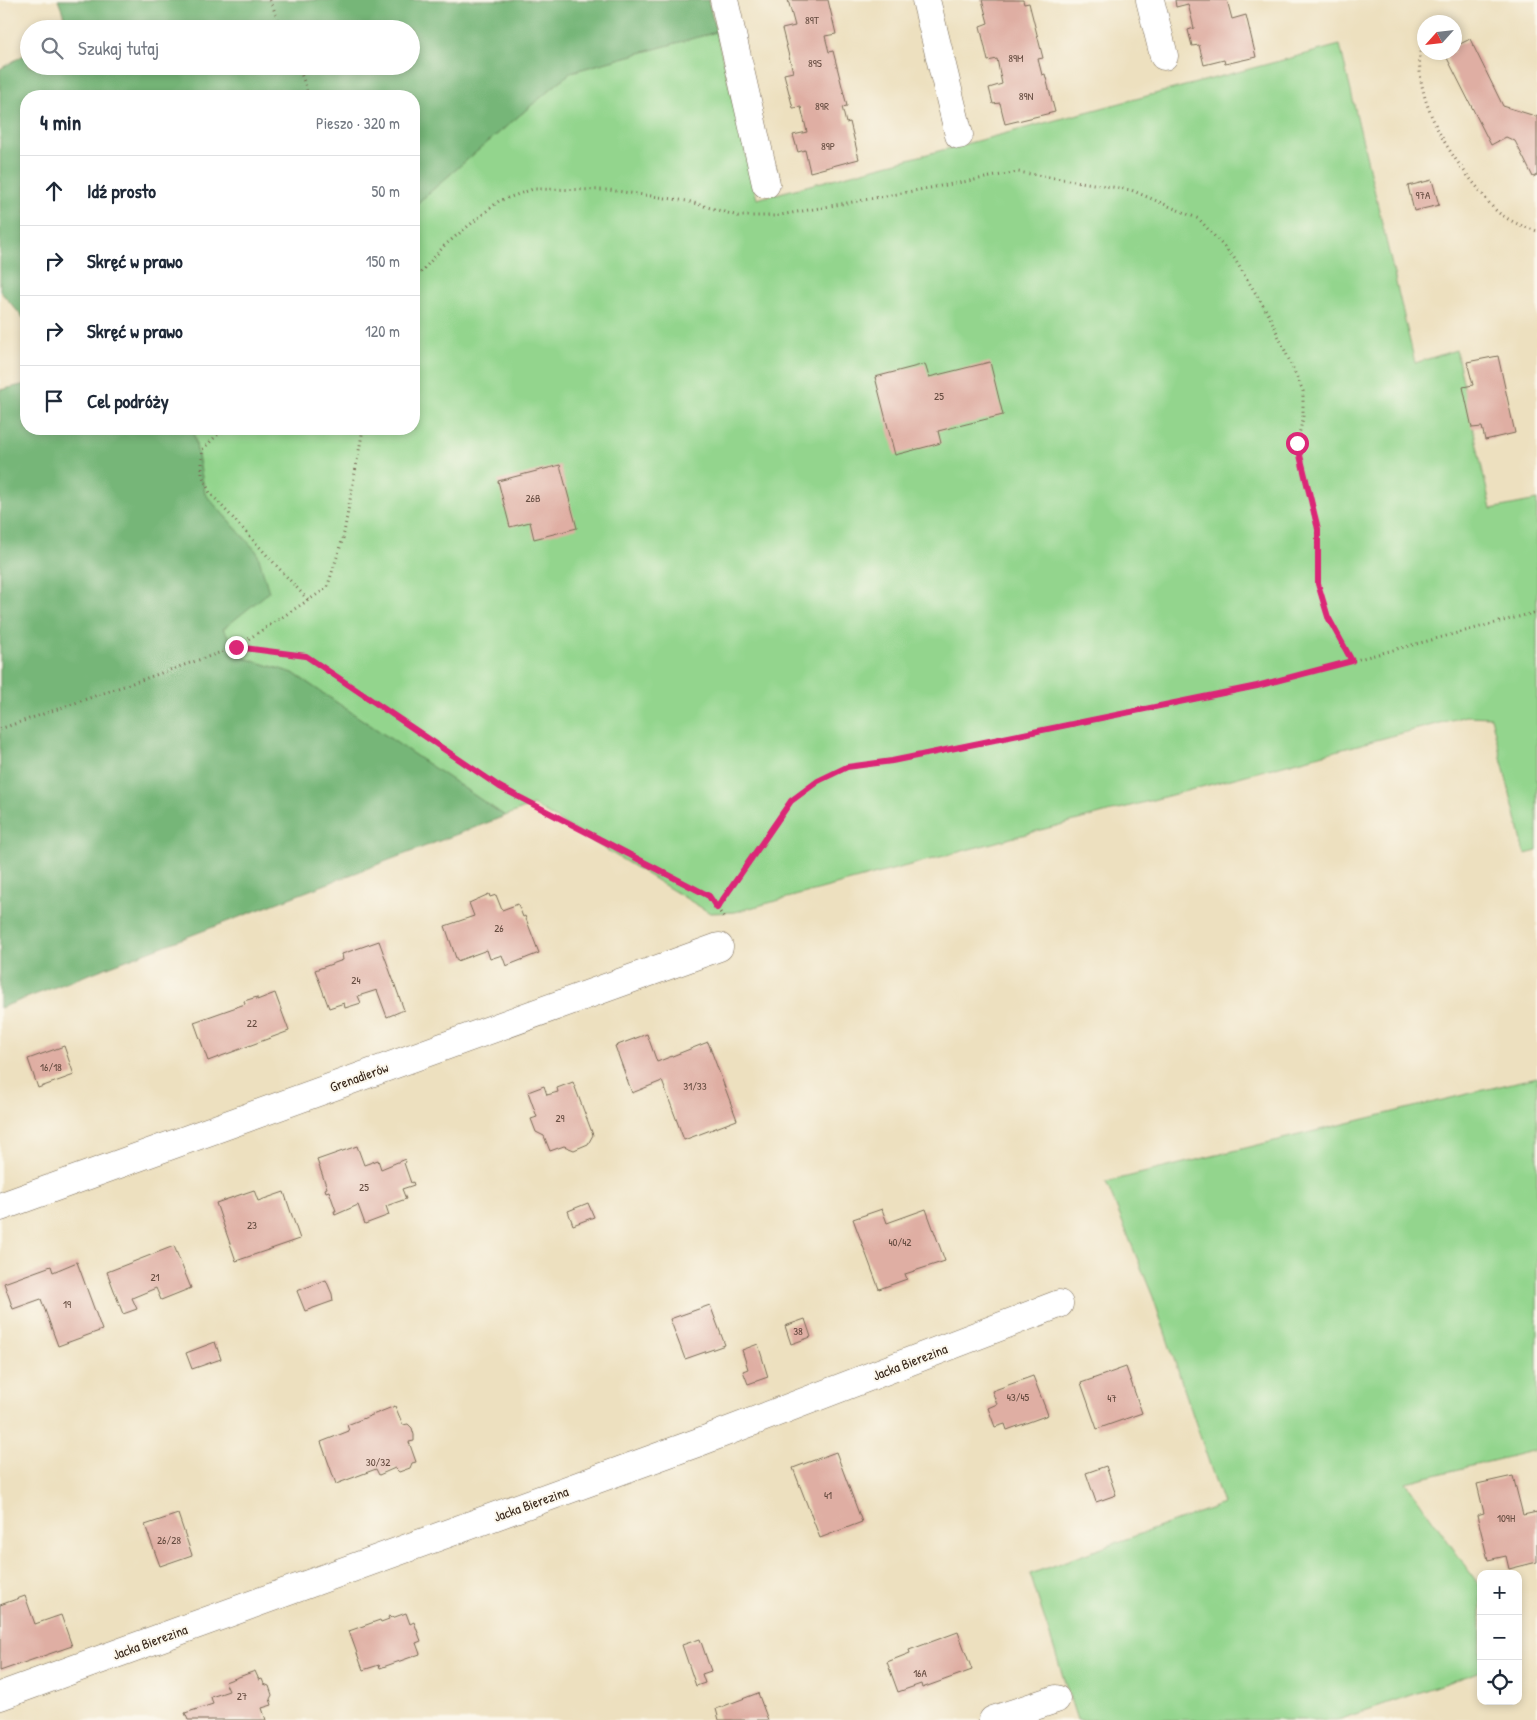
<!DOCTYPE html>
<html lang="pl">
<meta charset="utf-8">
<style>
body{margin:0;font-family:"Patrick Hand",sans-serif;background:#f6f6f7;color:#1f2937}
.controls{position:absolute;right:15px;bottom:15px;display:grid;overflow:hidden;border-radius:10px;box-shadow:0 2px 8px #0003}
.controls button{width:45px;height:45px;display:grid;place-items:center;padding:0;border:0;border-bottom:1px solid #e0e1e3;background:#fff;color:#1f2937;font:25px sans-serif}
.compass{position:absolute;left:1417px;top:15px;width:45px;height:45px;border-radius:50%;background:#fff;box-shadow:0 2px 8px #0003;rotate:243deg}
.stop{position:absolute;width:15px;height:15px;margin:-11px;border:4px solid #db2777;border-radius:50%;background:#fff}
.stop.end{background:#db2777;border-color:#fff;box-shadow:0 1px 5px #0008}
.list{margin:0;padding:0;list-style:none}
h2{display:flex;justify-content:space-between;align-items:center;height:65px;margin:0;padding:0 20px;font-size:21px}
h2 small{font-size:16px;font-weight:400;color:#747a83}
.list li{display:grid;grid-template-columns:32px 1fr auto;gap:15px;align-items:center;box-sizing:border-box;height:70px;padding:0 20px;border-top:1px solid #e0e1e3}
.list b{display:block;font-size:19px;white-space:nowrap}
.list em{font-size:16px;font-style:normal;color:#747a83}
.icon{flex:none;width:28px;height:28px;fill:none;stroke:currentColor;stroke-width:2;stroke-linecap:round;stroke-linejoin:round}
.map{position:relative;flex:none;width:1537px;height:1720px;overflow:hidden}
.search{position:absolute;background:#fff;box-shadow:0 2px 8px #0003;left:20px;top:20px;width:400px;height:55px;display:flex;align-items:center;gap:12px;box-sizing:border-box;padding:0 18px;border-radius:28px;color:#747a83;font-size:19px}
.panel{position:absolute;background:#fff;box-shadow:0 2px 8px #0003;left:20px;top:90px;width:400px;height:345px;border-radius:20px}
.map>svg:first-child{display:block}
</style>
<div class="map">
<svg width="1537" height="1720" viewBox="0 0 1537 1720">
<rect width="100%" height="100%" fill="#fbf7ec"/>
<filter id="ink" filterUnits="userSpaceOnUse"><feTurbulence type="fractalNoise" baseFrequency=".02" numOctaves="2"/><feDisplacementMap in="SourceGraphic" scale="10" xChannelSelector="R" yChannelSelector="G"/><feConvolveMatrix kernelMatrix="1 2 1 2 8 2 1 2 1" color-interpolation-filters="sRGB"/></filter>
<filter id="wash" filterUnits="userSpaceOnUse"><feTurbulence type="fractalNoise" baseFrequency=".0096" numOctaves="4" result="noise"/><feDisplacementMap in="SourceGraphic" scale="20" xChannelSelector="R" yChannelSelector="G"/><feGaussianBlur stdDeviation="1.12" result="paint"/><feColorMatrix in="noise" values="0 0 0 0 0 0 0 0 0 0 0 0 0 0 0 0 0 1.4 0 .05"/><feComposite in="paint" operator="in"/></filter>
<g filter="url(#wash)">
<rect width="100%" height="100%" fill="#ede0bf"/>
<g fill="#93d58d" stroke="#678056">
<path d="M716 32 757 199 1340 45 1415 363 1456 350 1491 509 1537 500V851L1525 854 1491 717 1466 716 735 912 710 913 533 805 505 816 293 673 244 658 223 629 257 552 205 494 193 429H414V206L469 158 571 72Z"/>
<path d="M1537 1077V1450L1406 1482 1481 1588V1671L1338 1720H1077L1030 1574 1223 1504 1153 1297 1106 1182Z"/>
</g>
<g fill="#76b678" stroke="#58704b">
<path d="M58 0H708L716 32 571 72 469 158 414 206V96H26V321L0 291V69L29 52V66H411V29H69Z"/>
<path d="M26 384V429H193L205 494 257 552 269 592 223 629 244 658 293 673 505 816 0 1008V390Z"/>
</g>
<g id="blocks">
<g fill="#dfaea3">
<path d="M788 0H828L836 34 825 36 829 52 833 51 847 106 842 107 846 123 850 122 859 159 810 172 805 150 798 152 793 135 807 132 801 107 793 108 784 74 793 72 782 29 795 26Z"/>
<path d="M982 0H1023L1024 4 1029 3 1043 58 1038 59 1042 75 1045 74 1055 112 1005 124 1000 103 993 104 989 88 1002 84 997 59 988 61 980 26 988 23Z"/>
<path d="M1175 0H1227L1232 19 1246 15 1256 57 1225 64 1224 60 1204 65 1199 45 1192 46 1188 30 1194 28 1188 4 1176 7Z"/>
<path d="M1470 39 1503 106 1535 116 1537 115V175L1533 177 1515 141 1506 137 1491 145 1444 52H1454V47Z"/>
<path d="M1432 180 1439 205 1414 211 1408 186Z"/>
<path d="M1498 356 1515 433 1485 440 1482 427 1472 428 1463 387 1473 385 1467 362Z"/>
<path d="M990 362 1003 415 938 431 941 443 895 455 875 377 925 364 929 377Z"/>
<path d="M560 465 577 528 534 539 530 522 510 527 498 481Z"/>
<path d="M489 894 490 897 496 895 502 910 518 904 523 917 525 916 539 953 506 966 502 955 490 959 487 950 457 961 445 926 474 916 469 903Z"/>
<path d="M379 941 404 1010 387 1017 377 990 358 996 361 1003 345 1008 344 1003 329 1008 315 970 343 960 342 954Z"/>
<path d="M275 993 289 1031 208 1061 194 1022 245 1004 244 1001 257 997V1000Z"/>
<path d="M647 1034 657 1062 708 1042 737 1120 684 1140 662 1081 632 1093 615 1046Z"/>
<path d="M64 1046 74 1075 38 1088 28 1059Z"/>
<path d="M573 1082 593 1135 588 1144 574 1150 564 1146 550 1151 544 1136 536 1132 531 1119 537 1117 528 1092 544 1086 547 1095 558 1092 557 1088Z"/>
<path d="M357 1146 364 1165 378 1160 381 1169 405 1159 406 1162 404 1163 411 1183 413 1182 414 1185 402 1189 406 1199 386 1206 389 1215 365 1224 358 1205 335 1215 334 1211H336L329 1191 326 1192 325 1189 327 1188 317 1160Z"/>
<path d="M254 1190 258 1201 284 1192 300 1239 236 1261 216 1203Z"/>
<path d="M588 1203 594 1217 573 1225 568 1211Z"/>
<path d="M882 1209 887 1223 926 1209 945 1261 905 1274 907 1279 879 1289 853 1219Z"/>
<path d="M174 1246 191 1288 161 1300 156 1288 132 1298 137 1309 123 1314 107 1272Z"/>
<path d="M77 1262 102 1330 58 1346 41 1299 13 1309 4 1283 51 1266 53 1272Z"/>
<path d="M326 1280 332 1294 333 1301 305 1311 297 1291Z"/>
<path d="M710 1305 725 1345 685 1359 670 1319Z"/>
<path d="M805 1319 811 1337 791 1344 785 1326Z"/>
<path d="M215 1342 221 1359 192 1369 186 1353Z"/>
<path d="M758 1344 768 1377 748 1384 743 1371 748 1369 742 1350Z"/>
<path d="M1126 1367 1142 1413 1097 1429 1081 1383Z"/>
<path d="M1033 1376 1048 1415 1007 1430 1005 1424 995 1427 988 1408 997 1404 992 1391Z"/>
<path d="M395 1406 403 1425 408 1424 412 1428 414 1435V1441L409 1442 416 1462 412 1463 410 1468 399 1472 395 1468 379 1475 376 1469 336 1484 321 1442 349 1431 347 1425Z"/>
<path d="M836 1452 862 1522 820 1538 793 1468Z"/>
<path d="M1106 1466 1116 1495 1096 1502 1086 1473Z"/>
<path d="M1513 1476 1523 1515 1537 1512V1562L1509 1569 1506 1556 1488 1560 1477 1515 1484 1513 1477 1484Z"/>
<path d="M178 1514 192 1555 160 1566 145 1525Z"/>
<path d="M25 1596 35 1624 61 1615 72 1646 0 1671V1605Z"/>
<path d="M406 1613 410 1624 414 1622 421 1641 416 1643 420 1654 380 1668 379 1665 363 1670 349 1631 380 1620 381 1622 389 1619 388 1617 390 1616 392 1618Z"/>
<path d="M958 1632 972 1670 922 1688 921 1684 898 1692 887 1662 910 1653 909 1650Z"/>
<path d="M700 1639 711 1671 702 1674 705 1683 696 1686 682 1645Z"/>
<path d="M255 1671 259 1680 262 1679 264 1684 269 1686 272 1695 270 1699 272 1705 262 1708 266 1720H188L185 1713 213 1704 211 1697 229 1691 225 1682Z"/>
<path d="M758 1693 768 1720H719L716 1709Z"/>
</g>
</g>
</g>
<g filter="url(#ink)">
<use href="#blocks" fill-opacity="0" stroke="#796a56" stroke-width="1"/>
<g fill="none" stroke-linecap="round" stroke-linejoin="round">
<defs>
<g id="minor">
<path d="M724 0 766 184"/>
<path d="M926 0 959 135"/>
<path d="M1150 0 1164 56"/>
<path d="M0 1207 719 947"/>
<path d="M0 1696 702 1441 1059 1304"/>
<path d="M993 1720 1056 1699"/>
</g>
</defs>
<use href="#minor" stroke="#796a56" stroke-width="29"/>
<g stroke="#796a56" stroke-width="3" stroke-dasharray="1 4" stroke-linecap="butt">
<path d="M270 0 282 29"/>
<path d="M1427 22 1428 21"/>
<path d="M1424 32C1407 87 1442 146 1477 187 1484 196 1491 207 1499 213 1511 222 1524 227 1537 231"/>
<path d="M298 66 305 84 308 96"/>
<path d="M414 280 445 245 499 201 533 189 609 190 687 201 738 216H775L1018 172 1131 190 1199 219 1234 258 1269 315 1303 391V418L1297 443 1317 529 1318 584 1328 617 1351 661"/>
<path d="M226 429 216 436 202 450V475L210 493 308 600"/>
<path d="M236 647 306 656 500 787 709 896 724 918"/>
<path d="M0 729 236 647 327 588 343 538 363 429"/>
<path d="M717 909 791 801 818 781 847 767 892 761 1257 686 1537 612"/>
</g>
<use href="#minor" stroke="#fff" stroke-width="28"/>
</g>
</g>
<g fill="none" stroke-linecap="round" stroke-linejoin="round" filter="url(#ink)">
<path stroke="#db2777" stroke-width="6" d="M236 647 306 656 500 787 709 896 717 908 791 801 818 781 847 767 892 761 1257 686 1352 661 1328 617 1318 584V529L1297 443"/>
</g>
<g text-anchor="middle" stroke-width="4" stroke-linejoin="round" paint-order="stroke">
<g font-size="11" fill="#644b3f">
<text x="812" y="24">89T</text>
<text x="1016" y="62">89M</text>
<text x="815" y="67">89S</text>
<text x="1026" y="100">89N</text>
<text x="822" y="110">89R</text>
<text x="828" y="150">89P</text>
<text x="1423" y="199">97A</text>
<text x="939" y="400">25</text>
<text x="533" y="502">26B</text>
<text x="499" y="932">26</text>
<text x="356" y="984">24</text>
<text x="252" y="1027">22</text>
<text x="51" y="1071">16/18</text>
<text x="695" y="1090">31/33</text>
<text x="560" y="1122">29</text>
<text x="364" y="1191">25</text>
<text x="252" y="1229">23</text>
<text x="900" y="1246">40/42</text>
<text x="155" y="1281">21</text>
<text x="67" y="1308">19</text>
<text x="798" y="1335">38</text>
<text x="1018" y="1401">43/45</text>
<text x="1112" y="1402">47</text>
<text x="378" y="1466">30/32</text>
<text x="828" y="1499">41</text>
<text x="1506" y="1522">109H</text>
<text x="169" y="1544">26/28</text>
<text x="920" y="1677">16A</text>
<text x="242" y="1700">27</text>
</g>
<g font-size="14" fill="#3b2a1e" stroke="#fbf7ec">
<text transform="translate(359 1077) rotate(-20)" y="5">Grenadierów</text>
<text transform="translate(910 1362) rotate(-21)" y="5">Jacka Bierezina</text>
<text transform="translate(531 1504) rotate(-20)" y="5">Jacka Bierezina</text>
<text transform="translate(150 1642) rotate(-20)" y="5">Jacka Bierezina</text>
</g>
</g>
</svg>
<div class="controls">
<button>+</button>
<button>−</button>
<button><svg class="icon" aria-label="locate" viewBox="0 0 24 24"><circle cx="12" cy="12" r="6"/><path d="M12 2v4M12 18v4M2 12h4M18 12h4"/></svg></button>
</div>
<svg class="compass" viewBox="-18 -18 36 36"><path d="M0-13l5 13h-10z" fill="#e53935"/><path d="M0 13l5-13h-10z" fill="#747a83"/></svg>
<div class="stop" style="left:1297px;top:443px"></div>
<div class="stop end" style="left:236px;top:647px"></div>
<div class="search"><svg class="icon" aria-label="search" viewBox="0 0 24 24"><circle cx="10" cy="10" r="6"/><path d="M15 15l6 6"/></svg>Szukaj tutaj</div>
<section class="panel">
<h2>4 min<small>Pieszo · 320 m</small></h2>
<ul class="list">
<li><svg class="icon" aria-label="ahead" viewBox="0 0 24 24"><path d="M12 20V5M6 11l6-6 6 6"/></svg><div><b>Idź prosto</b></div><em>50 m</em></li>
<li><svg class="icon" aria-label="right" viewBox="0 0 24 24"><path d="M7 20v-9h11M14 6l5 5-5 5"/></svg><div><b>Skręć w prawo</b></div><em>150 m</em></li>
<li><svg class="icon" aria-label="right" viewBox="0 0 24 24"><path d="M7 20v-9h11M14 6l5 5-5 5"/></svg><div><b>Skręć w prawo</b></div><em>120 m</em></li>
<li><svg class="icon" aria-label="arrive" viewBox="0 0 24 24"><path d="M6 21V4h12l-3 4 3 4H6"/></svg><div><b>Cel podróży</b></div></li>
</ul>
</section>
</div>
